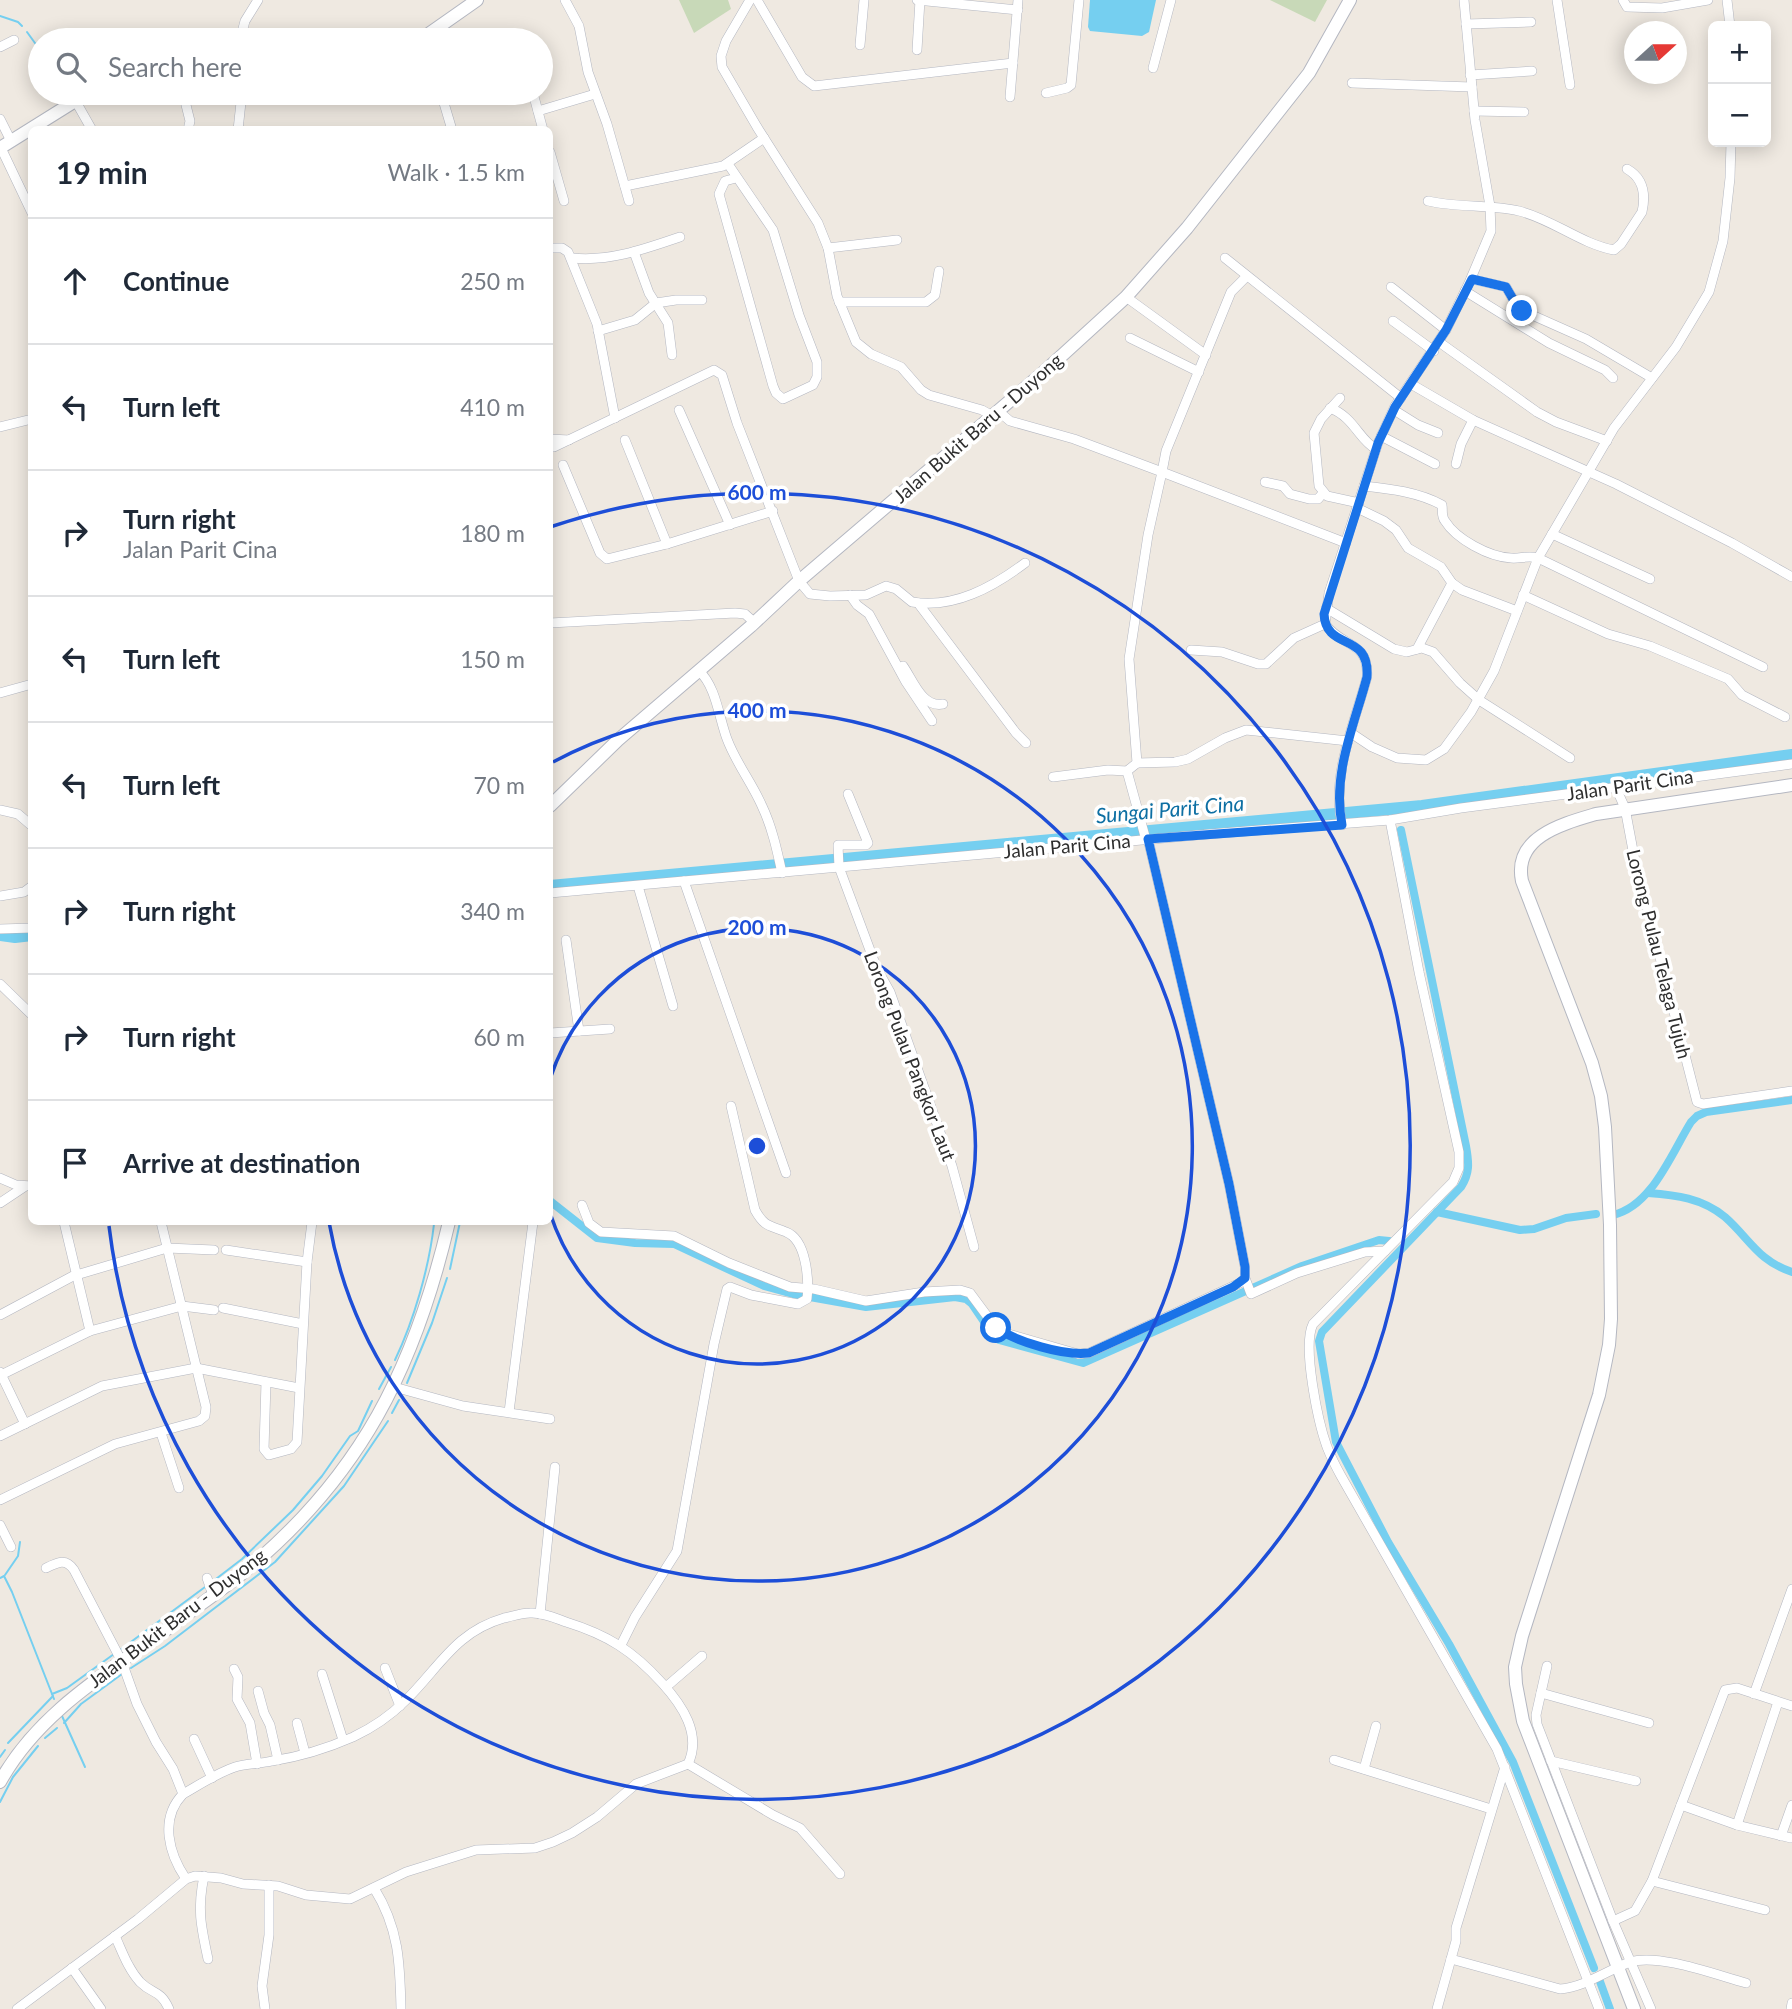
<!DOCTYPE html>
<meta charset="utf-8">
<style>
body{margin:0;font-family:Lato,sans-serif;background:#f2f2f3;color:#1f2937}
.controls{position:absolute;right:21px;top:21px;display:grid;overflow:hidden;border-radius:10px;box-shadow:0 4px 18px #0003}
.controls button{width:63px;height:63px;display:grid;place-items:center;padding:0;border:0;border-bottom:2px solid #e0e1e3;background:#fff;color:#1f2937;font:35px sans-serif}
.compass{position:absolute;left:1624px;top:21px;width:63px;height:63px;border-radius:50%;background:#fff;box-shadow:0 4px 18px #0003;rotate:69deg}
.stop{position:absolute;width:21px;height:21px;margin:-16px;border:5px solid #1a73e8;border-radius:50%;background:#fff}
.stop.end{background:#1a73e8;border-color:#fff;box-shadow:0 2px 7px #0008}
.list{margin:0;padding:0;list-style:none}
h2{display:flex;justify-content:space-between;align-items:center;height:91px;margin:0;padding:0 28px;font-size:30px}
h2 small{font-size:23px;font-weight:400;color:#747a83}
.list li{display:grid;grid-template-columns:46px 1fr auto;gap:21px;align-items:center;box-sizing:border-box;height:126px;padding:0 28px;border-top:2px solid #e0e1e3}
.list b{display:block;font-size:26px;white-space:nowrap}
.list p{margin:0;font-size:23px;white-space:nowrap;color:#747a83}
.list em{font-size:23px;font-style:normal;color:#747a83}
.icon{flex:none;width:38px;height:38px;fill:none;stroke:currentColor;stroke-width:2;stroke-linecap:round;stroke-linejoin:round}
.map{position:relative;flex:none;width:1792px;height:2009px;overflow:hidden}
.search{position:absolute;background:#fff;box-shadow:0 4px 18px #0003;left:28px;top:28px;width:525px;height:77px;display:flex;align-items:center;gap:18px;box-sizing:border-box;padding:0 24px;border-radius:38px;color:#747a83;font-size:26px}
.panel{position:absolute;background:#fff;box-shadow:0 4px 18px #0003;left:28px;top:126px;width:525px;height:1099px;border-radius:10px}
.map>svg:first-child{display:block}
</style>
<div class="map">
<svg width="1792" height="2009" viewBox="0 0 1792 2009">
<rect width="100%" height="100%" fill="#efe9e1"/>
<g fill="#c8d9b8">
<path d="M679 0H728L731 9 694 33Z"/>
<path d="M1270 0H1327L1315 22Z"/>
</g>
<path fill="#75cff0" d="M1090 0H1156L1149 32 1142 36 1090 31 1088 27Z"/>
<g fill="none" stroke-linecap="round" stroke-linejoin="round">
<g stroke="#75cff0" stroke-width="2">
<path d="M0 16 18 22 22 26"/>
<path d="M27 32 40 50"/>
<path d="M450 1269 460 1222"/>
<path d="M395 1360C414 1320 429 1268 434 1224"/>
<path d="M407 1383 432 1323 447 1278"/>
<path d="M379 1389 391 1367"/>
<path d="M392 1413 399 1400"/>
<path d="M5 1575 18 1556 20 1542"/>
<path d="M0 1578 4 1576 12 1592 54 1699"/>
<path d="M212 1582 242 1559 293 1510 322 1476 350 1436 358 1431 372 1401"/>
<path d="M120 1650 205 1587"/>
<path d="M131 1668 165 1646 275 1562 344 1486 388 1421"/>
<path d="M52 1694 67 1688 114 1654"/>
<path d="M62 1716 85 1767"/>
<path d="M64 1723 81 1704 122 1674"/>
<path d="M45 1738 57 1728"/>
<path d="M8 1743 53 1696"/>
<path d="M0 1757 5 1750"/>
<path d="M0 1802 13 1777 38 1746"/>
</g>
<g stroke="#75cff0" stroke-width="8">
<path d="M1401 830 1466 1146C1469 1163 1470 1173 1461 1187L1322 1332 1319 1341 1336 1442 1388 1542 1449 1644 1513 1762 1594 1968"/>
<path d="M1648 1193C1676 1195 1702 1198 1725 1217 1749 1238 1758 1261 1792 1272"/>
<path d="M550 1201 597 1238 635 1243 674 1244 764 1286 793 1294 866 1307 955 1297 966 1299 972 1304 993 1335 999 1340 1083 1363 1302 1266 1379 1240 1389 1241"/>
<path d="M1437 1212 1520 1230 1534 1229 1566 1218 1596 1214"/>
<path d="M1613 1215C1652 1206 1671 1154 1691 1122L1697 1116 1706 1112 1792 1100"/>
<path d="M1598 1976 1610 2009"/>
</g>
<g stroke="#75cff0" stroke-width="12">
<path d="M550 886 1422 806 1792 755"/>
<path d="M0 935 15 937 32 935"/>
</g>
<defs>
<g id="minor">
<path d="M565 0 579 26 588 72 607 124 629 201"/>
<path d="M750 0 726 41 721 56 722 67 757 127 818 223 828 248 837 296 856 342 871 354 901 367 921 390 929 395 982 410 991 415"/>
<path d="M757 0 802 77 814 86 1013 63"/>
<path d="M917 0 1018 10"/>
<path d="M1557 0 1570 85"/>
<path d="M1623 0 1627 7 1662 8 1708 0"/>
<path d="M1727 0 1730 26"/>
<path d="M1466 24 1531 22"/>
<path d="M240 40 245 21 258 0"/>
<path d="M860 45 864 0"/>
<path d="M0 47 14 40"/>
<path d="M917 50 920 0"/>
<path d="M1153 68 1171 0"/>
<path d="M1470 75 1532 71"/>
<path d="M1352 83 1472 87"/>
<path d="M183 93 190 121 188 130"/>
<path d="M441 93 452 130"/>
<path d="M533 93 543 130"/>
<path d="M1046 93 1067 88 1071 85 1079 0"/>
<path d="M1010 97 1018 0"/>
<path d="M75 100 92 130"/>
<path d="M538 111 595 94"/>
<path d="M1474 111 1524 112"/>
<path d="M0 119 11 141"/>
<path d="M238 130 242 93"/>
<path d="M1 148 32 213"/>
<path d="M550 152 564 201"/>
<path d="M728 164 773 230 799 315 817 362V377L813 385 783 399 776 393 773 386 719 194 725 181 736 178"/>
<path d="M625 186 723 166 764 138"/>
<path d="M1428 201C1458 208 1489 204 1519 211 1552 219 1581 244 1614 250L1621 244 1642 212C1646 194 1643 178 1627 169"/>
<path d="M550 248H562L568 252 597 324 615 418"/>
<path d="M828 248 897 240"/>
<path d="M634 252 649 293 668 323 672 355"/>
<path d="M572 258C609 262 645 249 680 237"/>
<path d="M1225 258 1401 398"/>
<path d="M1247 276 1231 292 1166 451 1162 472 1346 543"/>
<path d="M1471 279 1506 287 1517 306 1523 311 1586 339 1652 378"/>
<path d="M1391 287 1446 330"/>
<path d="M1465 291 1549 343 1605 370 1613 378"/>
<path d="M1126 297 1206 355"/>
<path d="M839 302H926L935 295 939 271"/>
<path d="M1393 321 1434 351"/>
<path d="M598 331 635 320 656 303 676 300H702"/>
<path d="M1130 338 1199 372"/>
<path d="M1439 342 1537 412 1556 422 1607 441"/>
<path d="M1411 384 1473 420 1616 484 1732 543 1792 577"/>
<path d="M1340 398 1321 419 1314 433 1319 486 1327 496 1359 503"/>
<path d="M1330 408C1354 417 1359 440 1376 449"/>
<path d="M679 410 730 525"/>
<path d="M997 410 1010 421 1074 439 1162 472 1148 535 1129 659 1137 763 1127 771 1108 770 1053 777"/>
<path d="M1394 410 1418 425 1438 433"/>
<path d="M0 427 32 419"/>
<path d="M1381 436 1435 464"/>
<path d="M550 439 569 440"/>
<path d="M625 440 667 544"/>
<path d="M554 447 714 370 722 375 737 423 799 581 810 594 830 596 866 595 886 586 896 589 912 602C954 609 993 587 1025 563"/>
<path d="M1456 464 1461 444 1473 420"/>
<path d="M563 465 600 553 607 559 667 544 773 511"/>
<path d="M1265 482 1283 486 1290 494 1309 499H1318L1323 493"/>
<path d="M1364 486C1391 489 1418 492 1442 505 1443 511 1441 516 1445 521 1456 539 1489 557 1511 558 1520 559 1528 555 1538 558L1763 667"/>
<path d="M1357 508 1384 521 1396 530 1408 548 1441 567 1452 583 1462 590 1517 611"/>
<path d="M1552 534 1650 579"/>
<path d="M850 595 857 605 869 614 906 682 932 721"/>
<path d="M1523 595 1608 634 1650 646 1728 679 1742 695 1785 717"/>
<path d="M918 603 1016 733 1026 743"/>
<path d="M1326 608 1394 649 1407 652 1422 648 1433 652 1460 683 1479 700 1570 758"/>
<path d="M550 623 735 613 745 614 755 623"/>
<path d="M1417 649 1452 583"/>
<path d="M1191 650 1222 652 1258 664H1266L1294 638 1325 624"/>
<path d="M903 666C913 680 922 708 943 704"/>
<path d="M699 671C716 686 719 718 727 739 736 763 752 783 762 806 772 827 777 850 782 873"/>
<path d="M0 693 32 684"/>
<path d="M1351 733 1372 747 1397 758 1426 760 1444 749 1471 712 1494 671 1538 558 1614 428 1676 347 1709 292 1723 241 1730 178 1731 142"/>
<path d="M1137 763 1175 762 1188 759 1225 738 1246 730 1348 741"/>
<path d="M1127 771 1146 840"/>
<path d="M1615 786 1625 808 1634 856 1697 1102 1703 1104 1792 1091"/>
<path d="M848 794 868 843 866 845H838L839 867 877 969 890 992 952 1166 974 1247"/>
<path d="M0 810 18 814 32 826"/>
<path d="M1390 820 1419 972 1459 1152V1168L1453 1182 1313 1324C1302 1346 1318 1422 1327 1447 1331 1457 1336 1467 1341 1476L1497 1749 1599 2009"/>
<path d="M1342 825C1331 775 1354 725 1367 677 1369 640 1342 648 1325 624L1329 593 1378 443 1395 406 1446 330 1469 283 1491 231 1490 206 1475 120 1464 0"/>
<path d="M684 881 786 1173"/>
<path d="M638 886 673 1006"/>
<path d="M550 893 1209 834 1390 820 1461 808 1792 764"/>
<path d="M0 896 24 892 32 886"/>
<path d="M0 929 32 928"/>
<path d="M566 940 579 1031"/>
<path d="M0 984 32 1015"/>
<path d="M550 1033 610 1029"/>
<path d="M0 1178 16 1185 32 1186"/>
<path d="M0 1203 24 1187"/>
<path d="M582 1205 589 1223 601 1232 674 1236 729 1263 790 1287 814 1289 866 1301 924 1292 960 1290 970 1293 996 1328 1005 1333 1078 1354 1089 1353 1242 1282 1245 1278V1267L1229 1184 1148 839"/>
<path d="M64 1222 90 1331"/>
<path d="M226 1250 307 1262"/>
<path d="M1245 1278 1251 1294 1297 1273 1365 1252 1385 1251"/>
<path d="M223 1308 303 1324"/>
<path d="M0 1315 73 1276 167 1248 214 1250"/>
<path d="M0 1372 25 1424"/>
<path d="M1 1375 90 1331 182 1306 214 1310"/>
<path d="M266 1382 264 1449 269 1455 291 1449 297 1442 307 1262 312 1222"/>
<path d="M394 1387 463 1406 550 1419"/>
<path d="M509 1412 533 1222"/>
<path d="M161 1433 179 1488"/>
<path d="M0 1436 102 1386 196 1368 299 1388"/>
<path d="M0 1500 115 1444 199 1421 205 1416 206 1407 161 1222"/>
<path d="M0 1525 11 1547"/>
<path d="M46 1568C58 1562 66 1558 74 1570L122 1662 137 1704 156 1742 173 1769 183 1794"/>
<path d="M207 1578 213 1595"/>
<path d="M540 1614 555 1467"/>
<path d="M621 1645 635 1617 677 1551 714 1344 727 1289 730 1287 751 1295 798 1304 807 1299C809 1281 807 1240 786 1232 770 1225 765 1228 755 1210L731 1106"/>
<path d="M1547 1666 1536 1715 1537 1724 1613 1921 1651 2009"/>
<path d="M385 1668 400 1706"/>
<path d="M234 1669 238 1677 237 1699 250 1723 257 1764"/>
<path d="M322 1674 343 1740"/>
<path d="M666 1687 702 1656"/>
<path d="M258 1691 264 1713 270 1725 278 1760"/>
<path d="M1541 1693 1649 1723"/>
<path d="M1754 1694 1792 1589"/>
<path d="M297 1723 305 1753"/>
<path d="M194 1739 212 1778"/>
<path d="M1334 1760 1491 1809"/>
<path d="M1551 1761 1636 1781"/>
<path d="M688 1764 773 1815 800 1828 840 1874"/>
<path d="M1364 1769 1376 1726"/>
<path d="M1681 1805 1737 1825 1791 1838"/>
<path d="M1737 1825 1778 1702"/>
<path d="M1781 1836 1792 1805"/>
<path d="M204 1876C197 1910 201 1926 208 1959"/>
<path d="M1652 1881 1765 1910"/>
<path d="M374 1888C399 1928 400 1963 401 2009"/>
<path d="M1613 1921 1635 1911 1652 1881 1725 1690 1737 1688 1792 1706"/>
<path d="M115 1936C122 1951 128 1969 140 1982 153 1995 160 1989 169 2009"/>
<path d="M1451 1959 1560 1989C1585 1987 1608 1970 1630 1962 1659 1953 1716 1975 1746 1983"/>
<path d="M72 1968 101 2009"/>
<path d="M17 2009 138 1919 186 1879 195 1876 221 1878 243 1884 278 1886 306 1895 350 1899 406 1872 476 1850 535 1848 553 1842 572 1833 597 1817 636 1784 688 1764C702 1734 682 1705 662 1683 633 1651 608 1635 566 1622 555 1618 542 1612 530 1613 522 1613 513 1616 504 1618 455 1632 439 1668 405 1701 390 1716 372 1728 353 1737 328 1748 298 1757 272 1761 260 1764 246 1763 235 1767 217 1773 199 1785 183 1794 159 1819 169 1854 186 1879"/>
<path d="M265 2009 262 1986 269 1935V1885"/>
<path d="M1437 2009 1456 1941V1928L1505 1767"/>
<path d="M1791 2009 1792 2003"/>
</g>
<g id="secondary">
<path d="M420 40 477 0"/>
<path d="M0 148 88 93"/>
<path d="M550 806 618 740 751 626 799 581 1046 370 1126 297 1187 228 1309 73 1350 0"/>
<path d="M0 1782C37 1714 105 1674 167 1629 192 1610 219 1592 244 1572 361 1476 415 1367 449 1222"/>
<path d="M1634 2009 1523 1721 1516 1684 1515 1667 1522 1636 1599 1395 1609 1345 1611 1319 1610 1225 1605 1127 1601 1096 1592 1063 1522 881C1513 837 1562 824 1596 814L1792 785"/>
</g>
</defs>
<use href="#minor" stroke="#b4b7c1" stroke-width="10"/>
<use href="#secondary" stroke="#b4b7c1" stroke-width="14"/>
<use href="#minor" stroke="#fff" stroke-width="9"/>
<use href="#secondary" stroke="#fff" stroke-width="12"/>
</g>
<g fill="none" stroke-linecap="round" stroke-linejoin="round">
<path stroke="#1a73e8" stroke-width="9" d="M996 1328C1018 1342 1063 1356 1089 1353L1233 1287 1245 1278V1267L1229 1184 1148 839 1342 825C1332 774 1354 726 1367 677 1370 631 1326 652 1324 614L1378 443 1395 407 1446 330 1472 279 1506 287 1517 306 1522 311"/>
</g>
<g fill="none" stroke="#1d4ed8" stroke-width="3.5">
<path d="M550 1079A218 218 0 1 1 550 1213"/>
<path d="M553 762A435 435 0 1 1 329 1222"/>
<path d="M550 527A653 653 0 1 1 109 1226"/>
</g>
<g text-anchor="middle" stroke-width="7" stroke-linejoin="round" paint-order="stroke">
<g font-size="19" fill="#2e2e2e" stroke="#fff">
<text transform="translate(978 428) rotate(-41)" y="7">Jalan Bukit Baru - Duyong</text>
<text transform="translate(1630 785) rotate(-8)" y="7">Jalan Parit Cina</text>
<text transform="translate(1067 846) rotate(-5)" y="7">Jalan Parit Cina</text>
<text transform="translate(1659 954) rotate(76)" y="7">Lorong Pulau Telaga Tujuh</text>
<text transform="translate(910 1056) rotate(69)" y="7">Lorong Pulau Pangkor Laut</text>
<text transform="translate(177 1618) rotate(-37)" y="7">Jalan Bukit Baru - Duyong</text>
</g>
<g font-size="21" font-style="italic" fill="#0d6fa3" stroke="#fff">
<text transform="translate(1170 810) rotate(-5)" y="7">Sungai Parit Cina</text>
</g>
</g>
<circle cx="757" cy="1146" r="10" fill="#1d4ed8" stroke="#fff" stroke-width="3.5"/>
<g font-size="21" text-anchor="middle" font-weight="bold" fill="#1d4ed8" stroke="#fff" stroke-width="7" stroke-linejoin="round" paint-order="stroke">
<text x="757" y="500">600 m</text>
<text x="757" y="718">400 m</text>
<text x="757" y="935">200 m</text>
</g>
</svg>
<div class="controls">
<button>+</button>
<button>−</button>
</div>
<svg class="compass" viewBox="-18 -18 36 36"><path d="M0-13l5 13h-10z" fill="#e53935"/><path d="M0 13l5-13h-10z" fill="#747a83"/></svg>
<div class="stop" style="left:996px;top:1328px"></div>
<div class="stop end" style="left:1522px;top:311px"></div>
<div class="search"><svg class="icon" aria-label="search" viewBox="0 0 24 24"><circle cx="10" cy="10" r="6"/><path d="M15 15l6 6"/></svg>Search here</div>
<section class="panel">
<h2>19 min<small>Walk · 1.5 km</small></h2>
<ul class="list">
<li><svg class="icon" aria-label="ahead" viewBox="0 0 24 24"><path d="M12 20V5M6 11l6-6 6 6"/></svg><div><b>Continue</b></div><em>250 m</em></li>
<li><svg class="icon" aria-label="left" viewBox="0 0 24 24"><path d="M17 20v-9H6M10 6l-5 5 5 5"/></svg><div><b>Turn left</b></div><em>410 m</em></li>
<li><svg class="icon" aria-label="right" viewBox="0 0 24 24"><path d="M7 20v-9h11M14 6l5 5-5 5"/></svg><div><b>Turn right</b><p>Jalan Parit Cina</p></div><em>180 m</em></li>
<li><svg class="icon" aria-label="left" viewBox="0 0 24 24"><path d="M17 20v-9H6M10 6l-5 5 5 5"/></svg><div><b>Turn left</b></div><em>150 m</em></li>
<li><svg class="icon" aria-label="left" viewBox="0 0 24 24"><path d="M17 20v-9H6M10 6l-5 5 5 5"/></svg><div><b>Turn left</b></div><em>70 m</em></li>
<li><svg class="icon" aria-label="right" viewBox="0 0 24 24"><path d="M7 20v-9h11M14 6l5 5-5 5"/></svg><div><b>Turn right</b></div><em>340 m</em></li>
<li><svg class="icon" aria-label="right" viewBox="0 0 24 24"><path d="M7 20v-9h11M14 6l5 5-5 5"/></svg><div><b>Turn right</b></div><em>60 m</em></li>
<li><svg class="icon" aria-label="arrive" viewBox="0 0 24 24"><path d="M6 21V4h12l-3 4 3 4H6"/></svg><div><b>Arrive at destination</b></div></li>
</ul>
</section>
</div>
